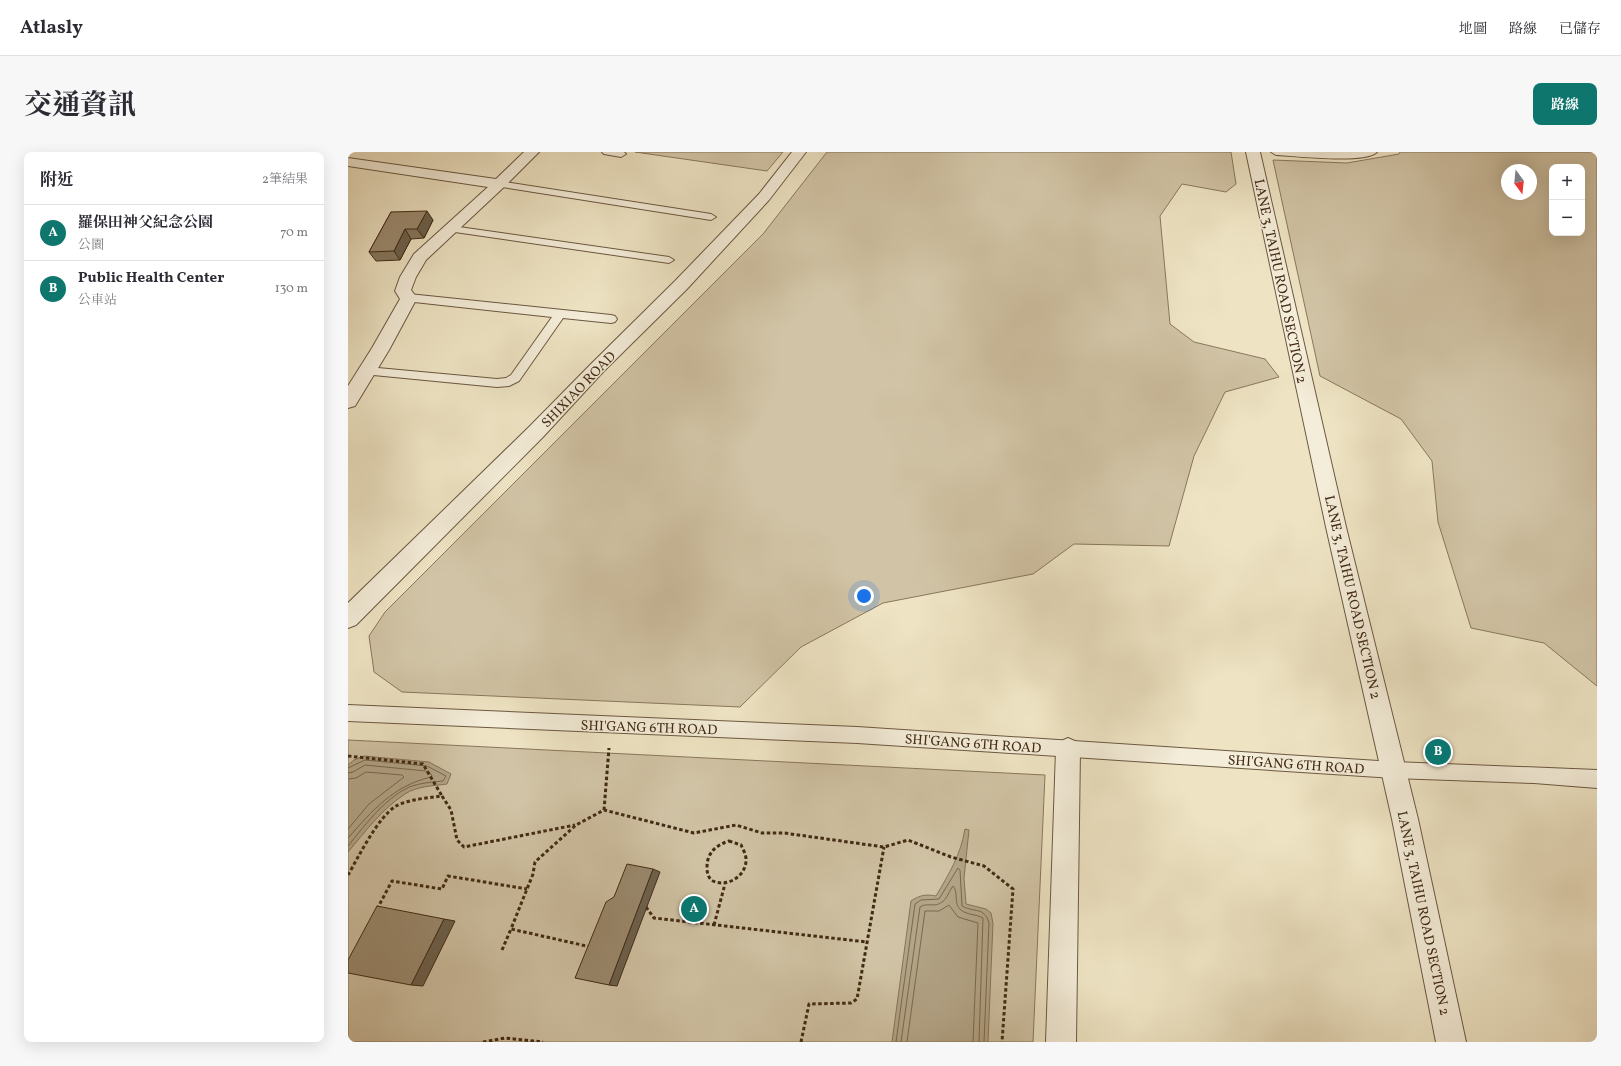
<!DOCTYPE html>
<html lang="zh-TW">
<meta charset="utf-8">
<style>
body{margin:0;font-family:Vollkorn,"Noto Serif TC",serif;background:#f7f7f7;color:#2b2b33}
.controls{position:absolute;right:12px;top:12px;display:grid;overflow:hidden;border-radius:8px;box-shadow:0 4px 16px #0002}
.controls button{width:36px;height:36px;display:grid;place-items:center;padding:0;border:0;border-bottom:1px solid #e1e1e2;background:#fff;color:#2b2b33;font:20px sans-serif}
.compass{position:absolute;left:1153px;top:12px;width:36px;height:36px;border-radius:50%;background:#fff;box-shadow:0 4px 16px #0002;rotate:165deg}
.you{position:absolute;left:516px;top:444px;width:14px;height:14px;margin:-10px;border:3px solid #fff;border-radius:50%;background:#1a73e8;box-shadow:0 0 0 6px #1a73e833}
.badge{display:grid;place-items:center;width:26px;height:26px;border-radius:50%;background:#0f766e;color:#fff;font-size:13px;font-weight:700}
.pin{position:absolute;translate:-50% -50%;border:2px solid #fff;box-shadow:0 1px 4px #0006}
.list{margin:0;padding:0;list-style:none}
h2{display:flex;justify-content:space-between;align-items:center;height:52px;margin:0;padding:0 16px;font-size:17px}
h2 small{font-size:13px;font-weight:400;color:#7c7c81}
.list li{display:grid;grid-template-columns:26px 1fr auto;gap:12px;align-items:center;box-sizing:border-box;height:56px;padding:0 16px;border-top:1px solid #e1e1e2}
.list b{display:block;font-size:15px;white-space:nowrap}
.list p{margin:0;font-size:13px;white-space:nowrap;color:#7c7c81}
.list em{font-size:13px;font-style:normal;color:#7c7c81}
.map{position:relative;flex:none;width:1249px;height:890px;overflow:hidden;border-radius:8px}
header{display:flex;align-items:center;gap:24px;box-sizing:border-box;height:56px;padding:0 20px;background:#fff;border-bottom:1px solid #e1e1e2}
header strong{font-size:19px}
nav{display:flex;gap:22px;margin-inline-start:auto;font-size:14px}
.intro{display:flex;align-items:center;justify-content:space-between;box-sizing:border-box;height:96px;padding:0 24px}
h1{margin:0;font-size:28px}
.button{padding:10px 18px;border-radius:8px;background:#0f766e;color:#fff;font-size:14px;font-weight:700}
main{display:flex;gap:24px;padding:0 24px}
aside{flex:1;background:#fff;border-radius:8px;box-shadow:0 4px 16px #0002}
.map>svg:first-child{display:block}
</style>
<header>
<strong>Atlasly</strong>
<nav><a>地圖</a><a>路線</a><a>已儲存</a></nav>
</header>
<div class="intro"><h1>交通資訊</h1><a class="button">路線</a></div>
<main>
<aside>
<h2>附近<small>2筆結果</small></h2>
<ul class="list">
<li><span class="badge">A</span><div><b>羅保田神父紀念公園</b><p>公園</p></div><em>70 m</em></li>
<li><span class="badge">B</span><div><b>Public Health Center</b><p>公車站</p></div><em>130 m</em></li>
</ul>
</aside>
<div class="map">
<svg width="1249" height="890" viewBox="0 0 1249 890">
<rect width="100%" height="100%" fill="#eee4c4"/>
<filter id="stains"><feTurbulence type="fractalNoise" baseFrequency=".005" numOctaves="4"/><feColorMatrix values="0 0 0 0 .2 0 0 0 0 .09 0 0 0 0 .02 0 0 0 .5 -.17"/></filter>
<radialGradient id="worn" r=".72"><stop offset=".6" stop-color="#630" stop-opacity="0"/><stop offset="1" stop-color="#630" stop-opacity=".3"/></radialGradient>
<g fill="#d1c4a6" stroke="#89775e" fill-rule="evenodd">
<path d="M287 0H435L419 19Z"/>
<path d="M479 0H883L888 32 878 40 834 32 812 64 822 172 846 190 917 207 931 225 877 240 846 304 821 394 726 392 685 422 535 451 453 495 392 555 54 540 26 520 21 484 37 460 415 82Z"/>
<path d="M1052 0H1249V534L1196 491 1123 476 1090 370 1084 309 1053 267 972 224 925 8 999 11 1051 2ZM1204 15H1234V81H1204ZM1159 18H1183V42H1159Z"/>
<path d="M0 588 697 623 685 890H0Z"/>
</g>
<g fill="#b3a588" stroke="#85745a">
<path d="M16 604 81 610 103 622 99 632C85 634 69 634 57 642 34 657 17 680 0 700V613L6 608Z"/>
<path d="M617 677 621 678 616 726 618 752 638 757 643 761 645 771 640 890H544L563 749C572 743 578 742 588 744 601 722 613 702 617 677Z"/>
</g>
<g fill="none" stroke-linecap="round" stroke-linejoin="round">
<g stroke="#7a684e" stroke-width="1">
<path d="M0 616 17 608 79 614 98 624 95 629C84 630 72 631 61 635 36 647 17 673 0 694"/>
<path d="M0 621 5 620 17 613 78 619 84 623 83 625C45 634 25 658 0 686"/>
<path d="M0 627 8 626 18 620 54 623 56 625 21 652 0 677"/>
<path d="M548 890 567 752 573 748 591 747 610 716 612 718 614 754C626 761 636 754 641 771L636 890"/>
<path d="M553 890 572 755C579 750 587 756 594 750 599 747 601 739 605 734 611 741 605 752 613 758 619 763 628 762 635 766L631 890"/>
<path d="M559 890 577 759H591L601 753 610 765 630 771 625 890"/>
</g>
<defs>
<g id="service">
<path d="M254 0H276L278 2 273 5 256 2Z"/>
<path d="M923 0H1029C1018 12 946 4 928 3Z"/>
<path d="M151 29 363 62 368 65 363 68 148 34 146 32Z"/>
<path d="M104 74 321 105 326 108 321 111 100 79 99 77 100 75Z"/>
<path d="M61 142 263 163 267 164 269 167 267 170 263 171 215 166 171 229 161 234 149 235 15 222 13 219 15 216 19 215 149 227 158 226 163 223 204 165 57 149 55 146 57 143Z"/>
<path d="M0 553 509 575 1046 610 1249 618V636L1186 631 1046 626 509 591 0 569Z"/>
</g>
<g id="minor">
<path d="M176 0H191L156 35 78 108 68 125 63 138 69 146 41 198 7 254 0 256V234L24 196 52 147 47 139 52 125 66 102 140 35 0 14V6L148 27Z"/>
<path d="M898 0H912L998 375 1070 667 1118 890H1088L1044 667 978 375Z"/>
<path d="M720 586 729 590 732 598 728 890H698L708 598 711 590Z"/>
</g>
<path id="tertiary" d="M444 0H458L421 48 339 137 255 220 195 285 8 473 0 476V451L181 275 243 212 327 129 411 42Z"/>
</defs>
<use href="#service" stroke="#6c5841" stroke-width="2"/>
<use href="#minor" stroke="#6c5841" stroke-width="2"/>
<use href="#tertiary" stroke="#6c5841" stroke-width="2"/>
<g stroke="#412a15" stroke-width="3" stroke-dasharray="3.5 2.5" stroke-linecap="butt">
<path d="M0 604 75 612 94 644"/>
<path d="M256 658 261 596"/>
<path d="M381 689 393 693C395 697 398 703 398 707 399 723 380 736 365 729 360 726 359 721 359 715 359 701 368 693 381 689Z"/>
<path d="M0 723C11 704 30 665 48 654 62 647 79 646 94 644L103 658 109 688 116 695 227 673"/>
<path d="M298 755 306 766 519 790"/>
<path d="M29 757 44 729 94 737 100 724 179 737"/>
<path d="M366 773 377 732"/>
<path d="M243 795 163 777 185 722 187 710 228 673 256 658 346 681 388 673 414 681H436L536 695 560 688 603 705 636 714 665 737 654 890"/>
<path d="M154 798 163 777"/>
<path d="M135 890 157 886 195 890"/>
<path d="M453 890 461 852 503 851 509 847 536 695"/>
</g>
<use href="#service" fill="#f4edd9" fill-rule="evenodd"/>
<use href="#minor" fill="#f4edd9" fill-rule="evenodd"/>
<use href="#tertiary" fill="#f4edd9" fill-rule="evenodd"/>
</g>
<path fill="#857860" stroke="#412a15" d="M43 60 85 68 76 86 63 87 52 108 28 109 21 100Z"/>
<g fill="#6c614e" stroke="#412a15">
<path d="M79 59 85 68 76 86 69 77Z"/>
<path d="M57 77 63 87 52 108 46 99Z"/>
<path d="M305 717 312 720 269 834 261 833Z"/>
<path d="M96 767 107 769 75 834 63 833Z"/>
</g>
<g fill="#9b8b70" stroke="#412a15">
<path d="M79 59 69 77H57L46 99 21 100 43 60Z"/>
<path d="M279 712 305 717 261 833 227 826 258 750 266 745Z"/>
<path d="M29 754 96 767 63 833 0 821V808Z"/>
</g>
<g text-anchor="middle" stroke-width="3" stroke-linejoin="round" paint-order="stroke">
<g font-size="14" fill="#412a15" stroke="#f4edd9">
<text transform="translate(933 129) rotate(78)" y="5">LANE 3, TAIHU ROAD SECTION 2</text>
<text transform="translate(230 237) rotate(-46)" y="5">SHIXIAO ROAD</text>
<text transform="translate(1005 445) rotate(77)" y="5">LANE 3, TAIHU ROAD SECTION 2</text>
<text transform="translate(301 575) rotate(2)" y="5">SHI'GANG 6TH ROAD</text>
<text transform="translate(625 591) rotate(4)" y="5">SHI'GANG 6TH ROAD</text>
<text transform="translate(948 612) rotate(4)" y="5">SHI'GANG 6TH ROAD</text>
<text transform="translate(1076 761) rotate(78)" y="5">LANE 3, TAIHU ROAD SECTION 2</text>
</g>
</g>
<rect width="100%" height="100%" filter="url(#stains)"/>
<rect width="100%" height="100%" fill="url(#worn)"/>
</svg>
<div class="controls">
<button>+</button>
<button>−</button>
</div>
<svg class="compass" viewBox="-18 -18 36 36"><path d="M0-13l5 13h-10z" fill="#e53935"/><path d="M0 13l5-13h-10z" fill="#7c7c81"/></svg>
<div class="you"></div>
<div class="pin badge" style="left:346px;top:757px">A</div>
<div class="pin badge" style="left:1090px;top:600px">B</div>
</div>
</main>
